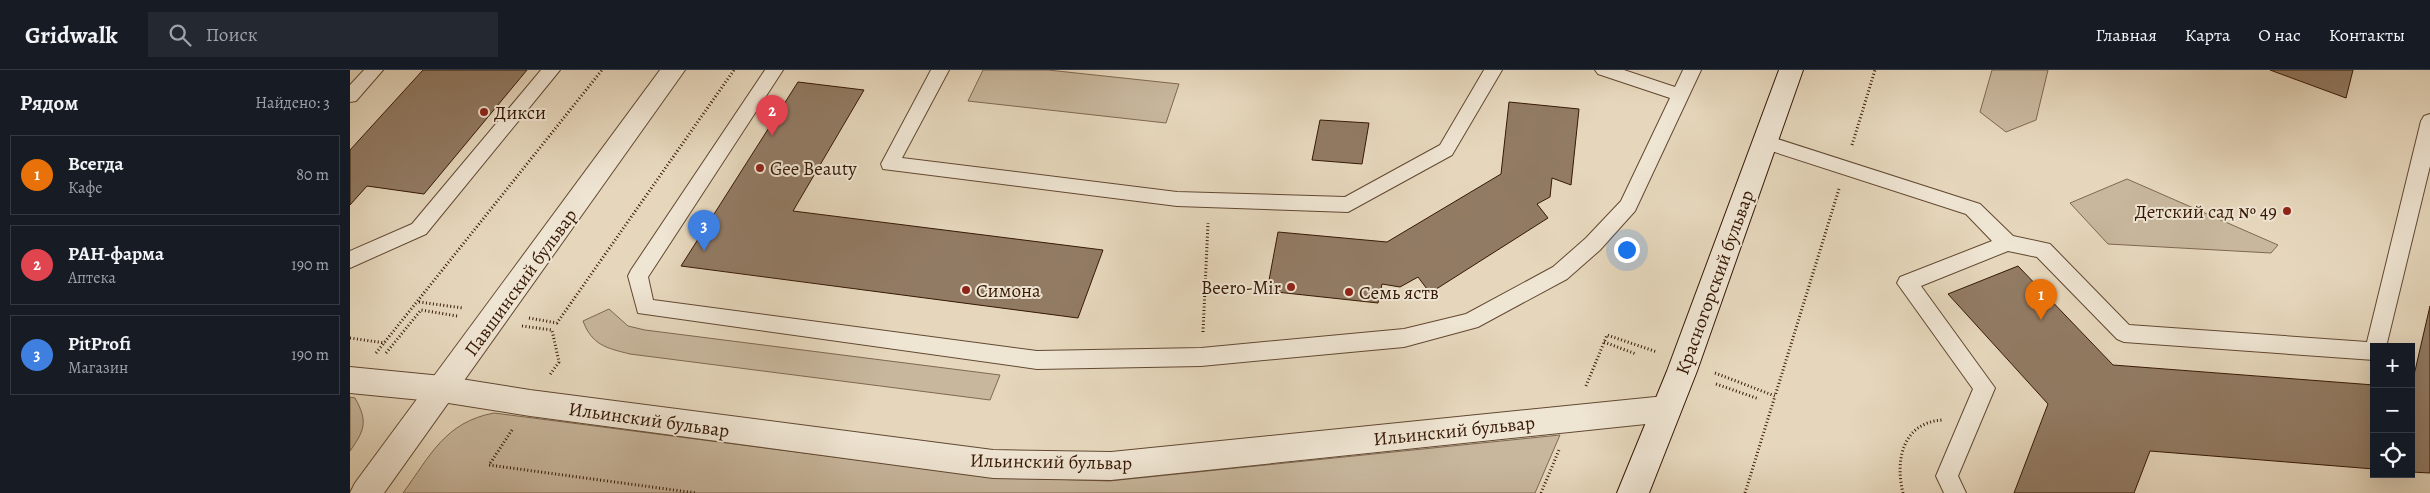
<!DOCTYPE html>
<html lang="ru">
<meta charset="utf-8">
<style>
body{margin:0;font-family:Alegreya,serif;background:#242831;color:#f1f3f6}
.controls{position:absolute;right:15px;bottom:15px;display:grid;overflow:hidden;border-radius:0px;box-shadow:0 5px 20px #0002}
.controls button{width:45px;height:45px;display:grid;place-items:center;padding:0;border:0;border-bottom:1px solid #363941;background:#171b24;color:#f1f3f6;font:25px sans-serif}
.you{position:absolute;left:1276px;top:179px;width:18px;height:18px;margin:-12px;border:4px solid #fff;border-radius:50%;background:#1a73e8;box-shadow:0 0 0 8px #1a73e833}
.badge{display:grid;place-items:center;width:32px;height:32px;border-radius:50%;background:#0f766e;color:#fff;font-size:16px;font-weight:700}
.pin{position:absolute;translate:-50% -41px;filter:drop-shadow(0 1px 2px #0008)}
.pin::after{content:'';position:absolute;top:26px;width:18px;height:15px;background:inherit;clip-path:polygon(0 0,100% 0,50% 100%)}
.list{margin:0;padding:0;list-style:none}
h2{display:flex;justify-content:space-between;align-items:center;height:65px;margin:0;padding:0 20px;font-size:21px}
h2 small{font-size:16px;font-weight:400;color:#9ea1a6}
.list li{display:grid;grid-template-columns:32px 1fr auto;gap:15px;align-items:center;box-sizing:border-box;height:80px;margin:0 10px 10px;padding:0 10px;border:1px solid #363941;border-radius:0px}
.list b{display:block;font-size:19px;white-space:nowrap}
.list p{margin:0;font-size:16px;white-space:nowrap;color:#9ea1a6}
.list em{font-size:16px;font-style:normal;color:#9ea1a6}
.icon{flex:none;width:28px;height:28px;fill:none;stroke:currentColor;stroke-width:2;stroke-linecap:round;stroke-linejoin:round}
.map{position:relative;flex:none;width:2080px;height:423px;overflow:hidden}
header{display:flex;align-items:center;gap:30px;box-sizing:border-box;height:70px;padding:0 25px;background:#171b24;border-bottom:1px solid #363941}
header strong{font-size:24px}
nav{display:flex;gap:28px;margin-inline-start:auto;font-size:18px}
.search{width:350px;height:45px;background:#242831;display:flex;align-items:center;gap:12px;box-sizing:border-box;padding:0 18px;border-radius:0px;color:#9ea1a6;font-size:19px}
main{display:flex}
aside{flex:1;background:#171b24}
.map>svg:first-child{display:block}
</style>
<header>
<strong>Gridwalk</strong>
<div class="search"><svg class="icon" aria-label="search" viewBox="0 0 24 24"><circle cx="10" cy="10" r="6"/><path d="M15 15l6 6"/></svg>Поиск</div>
<nav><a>Главная</a><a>Карта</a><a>О нас</a><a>Контакты</a></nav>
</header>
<main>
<aside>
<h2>Рядом<small>Найдено: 3</small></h2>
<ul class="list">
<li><span class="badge" style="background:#e8710a">1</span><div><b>Всегда</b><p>Кафе</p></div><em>80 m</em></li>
<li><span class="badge" style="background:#e0444e">2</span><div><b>РАН-фарма</b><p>Аптека</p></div><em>190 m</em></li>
<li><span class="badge" style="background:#3f7fe0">3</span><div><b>PitProfi</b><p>Магазин</p></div><em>190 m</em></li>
</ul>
</aside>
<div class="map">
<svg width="2080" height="423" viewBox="0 0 2080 423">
<rect width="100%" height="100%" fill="#e6d7bc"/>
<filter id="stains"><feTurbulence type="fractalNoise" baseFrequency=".004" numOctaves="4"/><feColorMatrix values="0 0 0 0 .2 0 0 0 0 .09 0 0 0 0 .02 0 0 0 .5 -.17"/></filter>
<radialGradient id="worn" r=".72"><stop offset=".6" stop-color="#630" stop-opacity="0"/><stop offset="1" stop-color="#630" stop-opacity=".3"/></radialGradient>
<g fill="#c8b79d" stroke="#7f6850">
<path d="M633 0H698L829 14 816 53 618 31Z"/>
<path d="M1642 0H1698L1686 50 1656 62 1630 42Z"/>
<path d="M1777 109 1928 175 1921 183 1758 174 1720 133Z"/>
<path d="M259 239 278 256 295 260 650 305 640 330 280 284C256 278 242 275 233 251Z"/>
<path d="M0 327 5 328C18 351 15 360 0 381Z"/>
<path d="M144 343 640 407 759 411 1210 365 1185 423H53C80 386 95 352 144 343Z"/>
</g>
<g fill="#927b64" stroke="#361804">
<path d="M73 0H177L74 124 17 116 0 135V80Z"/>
<path d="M1920 0H2003L1996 28Z"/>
<path d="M448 12 514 20 443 141 753 180 728 248 331 196Z"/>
<path d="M1159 32 1229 39 1221 115 1202 108 1200 127 1187 134 1198 148 1080 223 1068 207 1050 217 1032 214 1028 233 917 221 928 162 1037 172 1151 104Z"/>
<path d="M970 50 1019 53 1012 94 962 90Z"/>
<path d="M1668 196 1763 295 2024 315V399L1800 381 1784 423H1664L1698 334 1598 224Z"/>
<path d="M2080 236V403L2061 402V318Z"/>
</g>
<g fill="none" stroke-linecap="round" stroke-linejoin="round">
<defs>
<g id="service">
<path d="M14 0H33L6 31 0 32V15Z"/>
<path d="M191 0H210L76 164 0 198V181L62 154Z"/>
<path d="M415 0H433L298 207 303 230 687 281 851 278 1054 259 1116 244 1203 197 1236 168 1271 131 1320 28 1248 4 1245 0H1274L1325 17 1333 0H1351L1285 141 1250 180 1217 209 1128 257 1054 277 851 296 687 299 288 243 278 206 281 200Z"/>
<path d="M581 0H599L552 88 827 122 995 127 1090 75 1134 0H1152L1102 85 998 142 827 136 533 99 531 94Z"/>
<path d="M2080 44V96L2036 277H2024V290L1774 272 1767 269 1687 187 1658 181 1571 216 1645 318 1608 406 1616 423H1594L1586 406 1623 319 1547 213 1550 207 1642 171 1616 144 1409 77 1406 72 1409 67 1415 65 1630 134 1663 166 1700 174 1779 255 2017 272 2071 51 2074 46Z"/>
</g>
<path id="minor" d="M0 297 92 306 180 320 643 380 761 382 1315 326 1325 330 1330 339 1325 348 1315 352 761 410 643 408 180 346 92 332 0 323Z"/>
<path id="tertiary" d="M310 0H335L34 423H0L5 413Z"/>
<path id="secondary" d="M1429 0H1453L1347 301 1299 423H1267L1317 301Z"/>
</defs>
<use href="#service" stroke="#624832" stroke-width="2"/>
<use href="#minor" stroke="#624832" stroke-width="2"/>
<use href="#tertiary" stroke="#624832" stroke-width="2"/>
<use href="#secondary" stroke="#361804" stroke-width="2"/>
<g stroke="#361804" stroke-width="3" stroke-dasharray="1 2.5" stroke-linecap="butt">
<path d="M1502 75 1525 0"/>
<path d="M69 232 113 238"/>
<path d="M179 248 207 253 384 0"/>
<path d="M172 256 202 260 209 292 199 306"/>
<path d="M853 262 858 153"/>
<path d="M0 268 35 273"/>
<path d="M1254 272 1286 284"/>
<path d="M26 283 252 0"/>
<path d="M36 283 71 240 107 246"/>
<path d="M1365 303 1425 326 1489 119"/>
<path d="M1366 314 1409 329"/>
<path d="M1236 316 1257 265 1307 282"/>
<path d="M162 360 139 395 346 423"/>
<path d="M1191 423 1209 380"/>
<path d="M1395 423 1425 326"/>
<path d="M1553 423C1545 391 1552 353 1592 350"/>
</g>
<use href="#service" fill="#efe5d3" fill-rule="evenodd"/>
<use href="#minor" fill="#efe5d3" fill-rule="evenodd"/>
<use href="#tertiary" fill="#efe5d3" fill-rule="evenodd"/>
<use href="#secondary" fill="#efe5d3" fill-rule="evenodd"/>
</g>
<g fill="#8f2418" stroke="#efe5d3" stroke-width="2">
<circle cx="134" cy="42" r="5"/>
<circle cx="410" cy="98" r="5"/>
<circle cx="1937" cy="141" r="5"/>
<circle cx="941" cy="217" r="5"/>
<circle cx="616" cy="220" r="5"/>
<circle cx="999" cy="222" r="5"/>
</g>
<g text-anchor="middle" stroke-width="4" stroke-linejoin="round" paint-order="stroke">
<g font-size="19" fill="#361804" stroke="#efe5d3" text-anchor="start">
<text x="144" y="49">Дикси</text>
<text x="420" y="105">Gee Beauty</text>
<text x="1927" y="148" text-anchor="end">Детский сад № 49</text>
<text x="931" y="224" text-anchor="end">Beero-Mir</text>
<text x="626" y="227">Симона</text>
<text x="1009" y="229">Семь яств</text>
</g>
<g font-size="19" fill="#361804" stroke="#efe5d3">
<text transform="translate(170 212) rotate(-54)" y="7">Павшинский бульвар</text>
<text transform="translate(1364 212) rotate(-70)" y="7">Красногорский бульвар</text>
<text transform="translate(299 349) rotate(8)" y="7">Ильинский бульвар</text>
<text transform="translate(1104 360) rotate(-6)" y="7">Ильинский бульвар</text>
<text transform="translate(701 391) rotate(1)" y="7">Ильинский бульвар</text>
</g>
</g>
<rect width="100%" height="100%" filter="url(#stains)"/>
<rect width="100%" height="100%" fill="url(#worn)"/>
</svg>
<div class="controls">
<button>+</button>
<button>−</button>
<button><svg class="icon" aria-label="locate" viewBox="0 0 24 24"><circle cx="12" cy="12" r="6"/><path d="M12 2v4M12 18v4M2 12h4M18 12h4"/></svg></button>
</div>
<div class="you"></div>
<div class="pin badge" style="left:1691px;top:250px;background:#e8710a">1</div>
<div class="pin badge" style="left:422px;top:66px;background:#e0444e">2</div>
<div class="pin badge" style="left:354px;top:181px;background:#3f7fe0">3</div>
</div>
</main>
